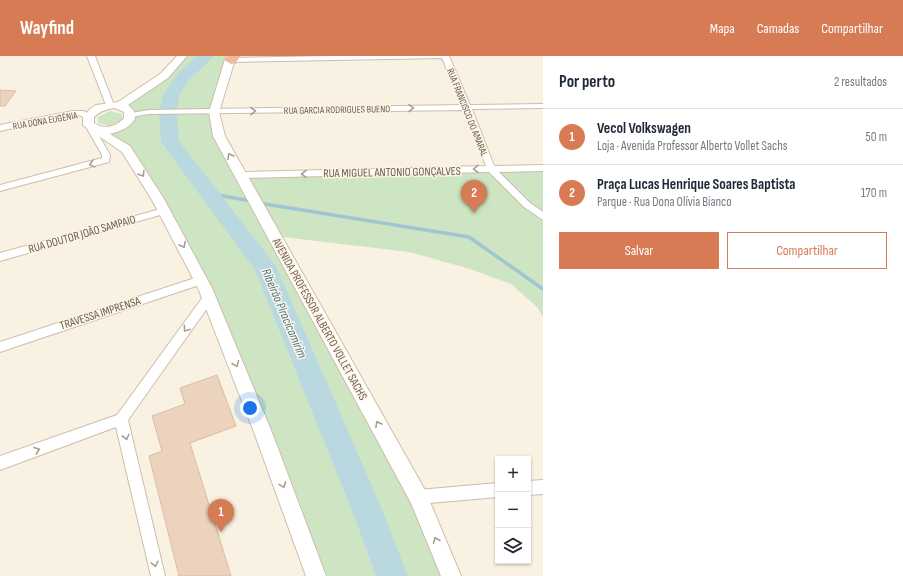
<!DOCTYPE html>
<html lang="pt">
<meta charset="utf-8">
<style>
body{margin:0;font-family:"Sofia Sans Condensed",sans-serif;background:#f6f6f7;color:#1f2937}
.controls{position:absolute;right:12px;bottom:12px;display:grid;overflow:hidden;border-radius:0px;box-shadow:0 1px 3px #0004}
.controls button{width:36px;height:36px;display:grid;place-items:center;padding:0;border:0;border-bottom:1px solid #e0e1e3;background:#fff;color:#1f2937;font:20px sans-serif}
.you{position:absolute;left:250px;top:352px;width:14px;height:14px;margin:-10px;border:3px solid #fff;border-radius:50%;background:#1a73e8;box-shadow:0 0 0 6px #1a73e833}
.badge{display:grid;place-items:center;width:26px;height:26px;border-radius:50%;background:#d77b54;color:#fff;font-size:13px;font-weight:700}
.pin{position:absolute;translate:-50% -33px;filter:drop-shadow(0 1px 2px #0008)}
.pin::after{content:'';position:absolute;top:21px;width:14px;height:12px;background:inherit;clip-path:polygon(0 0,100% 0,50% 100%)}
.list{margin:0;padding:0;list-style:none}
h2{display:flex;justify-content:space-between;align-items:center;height:52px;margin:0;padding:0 16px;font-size:17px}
h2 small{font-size:13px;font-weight:400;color:#747a83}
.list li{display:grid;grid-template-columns:26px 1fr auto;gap:12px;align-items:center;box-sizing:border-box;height:56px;padding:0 16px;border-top:1px solid #e0e1e3}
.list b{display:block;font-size:15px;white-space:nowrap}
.list p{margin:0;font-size:13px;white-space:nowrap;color:#747a83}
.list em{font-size:13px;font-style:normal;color:#747a83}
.actions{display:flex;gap:8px;padding:12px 16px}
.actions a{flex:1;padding:9px 0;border:1px solid #d77b54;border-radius:0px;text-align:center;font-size:14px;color:#d77b54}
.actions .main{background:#d77b54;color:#fff}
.icon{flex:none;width:22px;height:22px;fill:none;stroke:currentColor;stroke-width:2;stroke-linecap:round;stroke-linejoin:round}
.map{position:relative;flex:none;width:543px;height:520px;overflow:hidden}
header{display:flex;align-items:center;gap:24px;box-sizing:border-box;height:56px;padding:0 20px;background:#d77b54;color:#fff}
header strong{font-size:19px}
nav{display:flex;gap:22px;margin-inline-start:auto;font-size:14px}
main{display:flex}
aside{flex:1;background:#fff}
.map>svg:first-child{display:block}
</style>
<header>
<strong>Wayfind</strong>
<nav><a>Mapa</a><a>Camadas</a><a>Compartilhar</a></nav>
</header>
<main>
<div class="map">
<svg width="543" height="520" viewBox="0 0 543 520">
<rect width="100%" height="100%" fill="#f9f2e3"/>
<g fill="#cee5c3">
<path d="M182 0H231L214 56 241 119 543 112V261L537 251 511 228 470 213 409 196 274 180 453 520H312L209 241 126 93 95 73 108 75 130 59 120 50Z"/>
<path d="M110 55 122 58V64L110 70 98 67V61Z"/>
</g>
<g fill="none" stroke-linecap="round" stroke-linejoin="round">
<g stroke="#a1c6d1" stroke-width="3.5">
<path d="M211 138 252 145"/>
<path d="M259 147 469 181 543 233"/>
</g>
<path fill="#bad8e0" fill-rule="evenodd" d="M197 0H214L190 23 179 39 177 56 179 85 276 210 381 451 408 520H376L355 462 255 214 161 86 159 56 163 39 178 17Z"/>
</g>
<g fill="#ecd3bd" stroke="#ddbba0">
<path d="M0 34 16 35 5 50H0Z"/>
<path d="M217 319 236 370 190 387 231 520H179L149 400 162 395 152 360 185 348 180 332Z"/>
</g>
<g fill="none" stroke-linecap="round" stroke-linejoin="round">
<defs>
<g id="street">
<path d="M87 0H95L114 49 113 51 106 49Z"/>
<path d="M330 0H449L470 49 543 48V52L472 53 494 110 543 109V115L499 116 530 147 543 156V164L524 151 489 116 241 122 237 119 241 116 486 110 464 54 149 58 131 61 127 59 131 57 149 54 462 49 442 2 231 6 227 4 231 2Z"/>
<path d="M73 55H84L92 61 88 63 79 59H73L0 75V69Z"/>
<path d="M89 66 93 69 110 99 109 106 0 135V129L102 102V99L85 69Z"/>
<path d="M164 152 169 155 167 157 0 205V197Z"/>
<path d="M201 220 205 221 206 224 205 227 0 296V286Z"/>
<path d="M209 237 213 238 214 241 213 244 128 364 165 520H151L116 371 0 414V400L117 359 205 238Z"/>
<path d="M543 424V438L528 439V425Z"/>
<path d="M498 427V441L418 448 413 446 411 441 413 436 418 434Z"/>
</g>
<g id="secondary">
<path d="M177 0H187L168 22 128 49 134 55 135 63C129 72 121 75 110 78L130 90 164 143 212 232 273 379 326 520H306L255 379 198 232 152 144 122 96 83 69V61L90 53 96 49 118 46 160 18ZM115 52 124 56V62C116 71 105 74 94 67V61C100 55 106 53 115 52Z"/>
<path d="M226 0H236L219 56 225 80 425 434 461 520H441L411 447 213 80 209 56Z"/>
</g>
<path id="highway" d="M227 0H240L236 7 231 8 224 4Z"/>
</defs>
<use href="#street" stroke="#cbbdae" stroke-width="2"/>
<use href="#secondary" stroke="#cebdab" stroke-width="2"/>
<use href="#highway" stroke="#d6d1cd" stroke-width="2"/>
<use href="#street" fill="#fff" fill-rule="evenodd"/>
<use href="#secondary" fill="#fff" fill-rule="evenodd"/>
<use href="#highway" fill="#eebaa0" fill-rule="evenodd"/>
</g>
<defs><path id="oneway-chevron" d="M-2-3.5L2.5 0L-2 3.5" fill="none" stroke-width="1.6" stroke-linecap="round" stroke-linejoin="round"/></defs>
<g stroke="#a89d94">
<use href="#oneway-chevron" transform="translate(411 52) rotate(-1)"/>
<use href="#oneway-chevron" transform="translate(253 55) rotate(-1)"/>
<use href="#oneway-chevron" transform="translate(230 100) rotate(-119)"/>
<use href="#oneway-chevron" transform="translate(92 108) rotate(165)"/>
<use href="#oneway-chevron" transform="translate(476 113) rotate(179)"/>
<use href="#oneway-chevron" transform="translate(142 118) rotate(58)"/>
<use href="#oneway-chevron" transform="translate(304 118) rotate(179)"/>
<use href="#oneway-chevron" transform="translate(183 189) rotate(62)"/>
<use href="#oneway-chevron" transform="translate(186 273) rotate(126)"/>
<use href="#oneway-chevron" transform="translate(236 308) rotate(68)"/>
<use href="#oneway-chevron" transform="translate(378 368) rotate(-119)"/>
<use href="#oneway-chevron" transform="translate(126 381) rotate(77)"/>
<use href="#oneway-chevron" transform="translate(37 394) rotate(-20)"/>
<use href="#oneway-chevron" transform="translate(283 429) rotate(70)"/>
<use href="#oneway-chevron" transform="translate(436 484) rotate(-113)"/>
<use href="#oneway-chevron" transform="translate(155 508) rotate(77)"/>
</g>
<g text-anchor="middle" stroke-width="3" stroke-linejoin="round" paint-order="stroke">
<g font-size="10" fill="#6e5b4c" stroke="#fdf6e8">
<text transform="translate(337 53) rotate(-1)" y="4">RUA GARCIA RODRIGUES BUENO</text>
<text transform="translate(468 56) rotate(68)" y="4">RUA FRANCISCO DO AMARAL</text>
<text transform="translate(45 64) rotate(-10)" y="4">RUA DONA EUGÊNIA</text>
</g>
<g font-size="12" fill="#6e5b4c" stroke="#fdf6e8">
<text transform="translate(392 116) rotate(-1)" y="4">RUA MIGUEL ANTONIO GONÇALVES</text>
<text transform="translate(82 178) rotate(-16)" y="4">RUA DOUTOR JOÃO SAMPAIO</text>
<text transform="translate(100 257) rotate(-18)" y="4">TRAVESSA IMPRENSA</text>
<text transform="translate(320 263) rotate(61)" y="4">AVENIDA PROFESSOR ALBERTO VOLLET SACHS</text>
</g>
<g font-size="13" font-style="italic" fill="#4c7886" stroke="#fdf6e8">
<text transform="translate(285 257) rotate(67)" y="5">Ribeirão Piracicamirim</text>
</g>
</g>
</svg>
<div class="controls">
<button>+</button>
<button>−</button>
<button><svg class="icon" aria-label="layers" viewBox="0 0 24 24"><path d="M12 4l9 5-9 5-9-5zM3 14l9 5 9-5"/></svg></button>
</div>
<div class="you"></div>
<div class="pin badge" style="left:221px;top:476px">1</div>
<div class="pin badge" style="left:474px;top:157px">2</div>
</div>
<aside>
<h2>Por perto<small>2 resultados</small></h2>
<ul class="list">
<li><span class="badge">1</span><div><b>Vecol Volkswagen</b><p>Loja · Avenida Professor Alberto Vollet Sachs</p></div><em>50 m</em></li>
<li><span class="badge">2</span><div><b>Praça Lucas Henrique Soares Baptista</b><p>Parque · Rua Dona Olívia Bianco</p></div><em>170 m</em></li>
</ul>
<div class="actions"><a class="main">Salvar</a><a>Compartilhar</a></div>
</aside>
</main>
